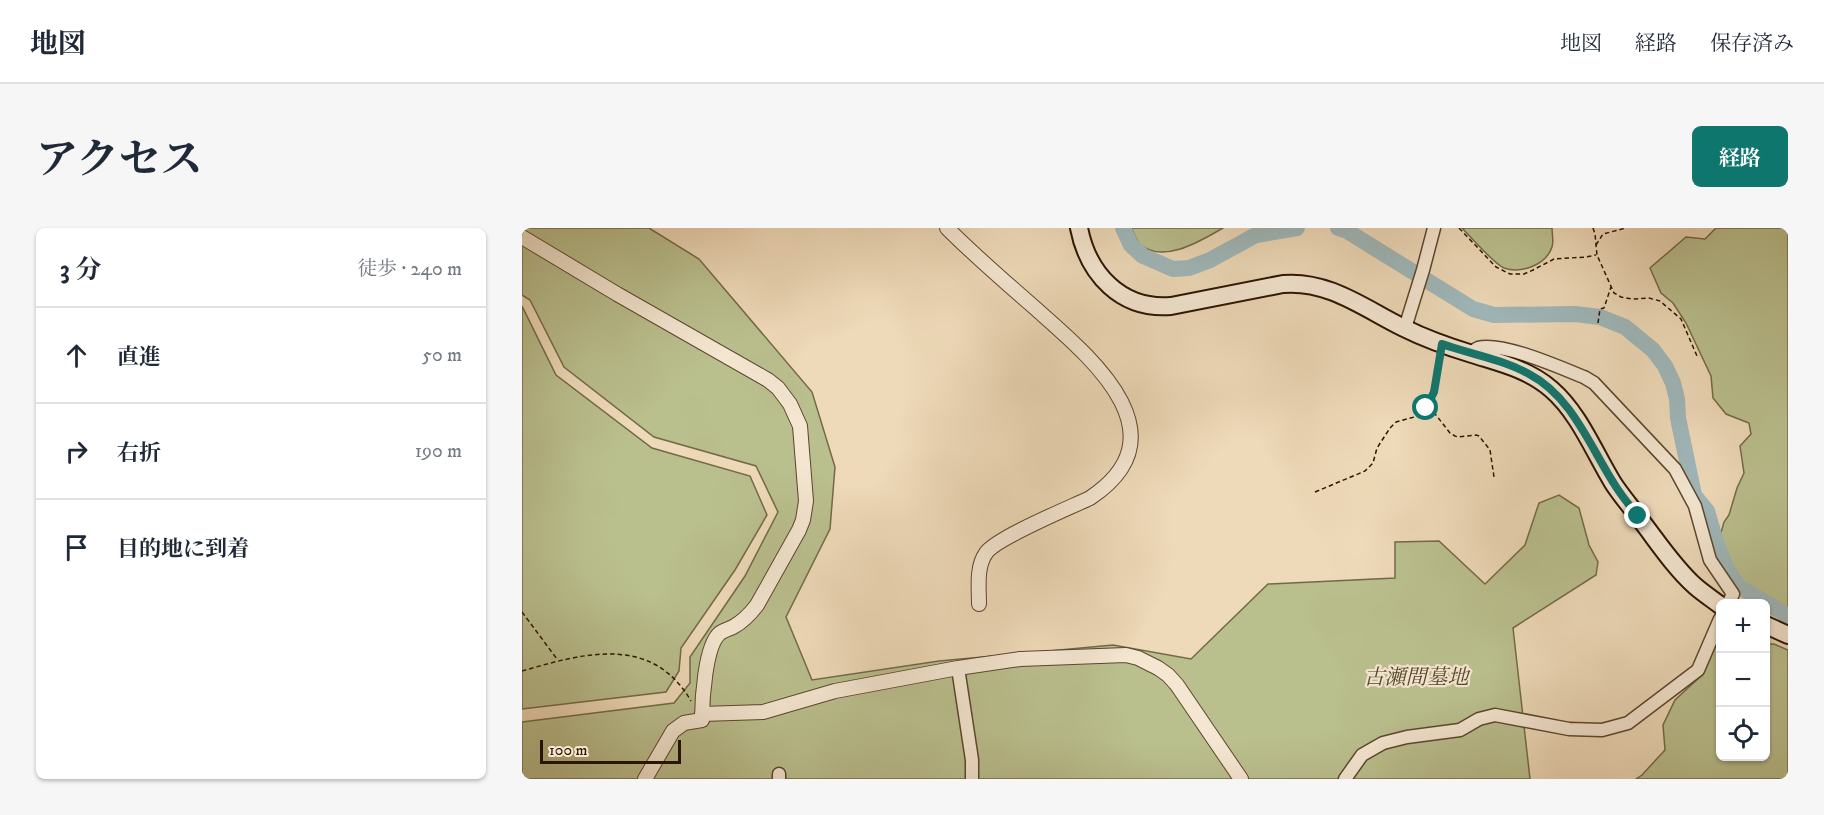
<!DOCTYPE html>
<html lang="ja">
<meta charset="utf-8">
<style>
body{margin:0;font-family:"IM FELL DW Pica","Noto Serif JP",serif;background:#f6f6f7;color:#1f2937}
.controls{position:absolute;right:18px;bottom:18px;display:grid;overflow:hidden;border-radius:9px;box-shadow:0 2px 4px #0004}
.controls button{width:54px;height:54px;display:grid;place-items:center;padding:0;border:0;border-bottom:2px solid #e0e1e3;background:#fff;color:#1f2937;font:30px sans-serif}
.scale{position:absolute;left:18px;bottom:15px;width:141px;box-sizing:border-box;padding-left:6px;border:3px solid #2b1500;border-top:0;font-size:16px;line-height:21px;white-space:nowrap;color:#2b1500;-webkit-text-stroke:4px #f4e6d1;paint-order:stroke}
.stop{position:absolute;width:18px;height:18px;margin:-14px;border:4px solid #0f766e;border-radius:50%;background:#fff}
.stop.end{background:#0f766e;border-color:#fff;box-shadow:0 2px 6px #0008}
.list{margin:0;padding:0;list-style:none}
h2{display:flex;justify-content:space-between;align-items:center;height:78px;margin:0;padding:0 24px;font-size:26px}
h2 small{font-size:20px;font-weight:400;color:#747a83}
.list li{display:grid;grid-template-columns:39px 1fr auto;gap:18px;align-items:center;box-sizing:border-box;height:96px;padding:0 24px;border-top:2px solid #e0e1e3}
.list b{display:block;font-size:22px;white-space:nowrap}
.list em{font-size:20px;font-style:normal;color:#747a83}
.icon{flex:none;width:33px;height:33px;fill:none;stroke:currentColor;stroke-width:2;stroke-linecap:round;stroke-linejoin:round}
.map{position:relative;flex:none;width:1266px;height:551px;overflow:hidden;border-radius:9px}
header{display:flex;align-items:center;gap:36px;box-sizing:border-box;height:84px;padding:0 30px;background:#fff;border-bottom:2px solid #e0e1e3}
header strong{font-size:28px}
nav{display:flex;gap:33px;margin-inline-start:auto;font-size:21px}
.intro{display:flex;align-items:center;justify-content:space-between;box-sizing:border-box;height:144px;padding:0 36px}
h1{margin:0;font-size:42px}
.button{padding:15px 27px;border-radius:9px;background:#0f766e;color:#fff;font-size:21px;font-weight:700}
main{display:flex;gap:36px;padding:0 36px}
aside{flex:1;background:#fff;border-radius:9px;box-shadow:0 2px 4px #0004}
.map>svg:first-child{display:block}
</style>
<header>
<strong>地図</strong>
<nav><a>地図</a><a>経路</a><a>保存済み</a></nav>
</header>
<div class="intro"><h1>アクセス</h1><a class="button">経路</a></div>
<main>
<aside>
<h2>3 分<small>徒歩 · 240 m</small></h2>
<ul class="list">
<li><svg class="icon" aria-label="ahead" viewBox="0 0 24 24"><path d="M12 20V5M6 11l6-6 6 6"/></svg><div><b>直進</b></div><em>50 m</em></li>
<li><svg class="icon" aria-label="right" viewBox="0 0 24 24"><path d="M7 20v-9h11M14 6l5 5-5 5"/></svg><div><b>右折</b></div><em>190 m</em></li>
<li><svg class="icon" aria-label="arrive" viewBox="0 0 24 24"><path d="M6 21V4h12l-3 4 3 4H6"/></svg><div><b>目的地に到着</b></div></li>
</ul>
</aside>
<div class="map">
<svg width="1266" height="551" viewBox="0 0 1266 551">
<rect width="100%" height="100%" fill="#eed9b8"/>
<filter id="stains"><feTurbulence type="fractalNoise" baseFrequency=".00333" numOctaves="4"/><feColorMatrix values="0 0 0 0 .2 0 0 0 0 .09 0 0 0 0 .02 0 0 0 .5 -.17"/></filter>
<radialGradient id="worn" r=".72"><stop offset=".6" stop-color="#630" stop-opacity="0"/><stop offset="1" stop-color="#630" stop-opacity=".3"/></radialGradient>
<g fill="#babf8e" stroke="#726a47" stroke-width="1.5">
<path d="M0 0H127L177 31 290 164 313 239 308 301 264 389 290 452 417 433 591 417 669 431 746 356 873 350V314L917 313 963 356 1003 317 1017 275 1037 267 1057 280 1067 317 1076 334 1074 347 991 400 1008 551H0V494L152 475 168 455V429L223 348 256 284 234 238 132 209 42 139 8 72 0 67Z"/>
<path d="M609 0H701C680 12 641 37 618 16 614 13 612 4 609 0Z"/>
<path d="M940 0H1030C1030 6 1032 14 1030 19 1024 37 999 46 982 40 972 36 949 9 940 0Z"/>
<path d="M1194 0H1266V385L1231 365 1224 356 1218 355 1205 336 1197 312 1202 294 1207 287 1215 260 1222 245 1218 218 1229 206 1227 195 1204 186 1191 170 1189 148 1164 95 1151 75 1139 65 1128 40 1164 9 1183 11Z"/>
<path d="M0 78 34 147 130 220 228 248 245 287 213 342 159 420 157 443 144 464 0 481Z"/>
<path d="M1198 407V528H1244V416H1252L1266 422V551H1114L1120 547 1143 522 1141 497 1153 472 1181 446Z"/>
</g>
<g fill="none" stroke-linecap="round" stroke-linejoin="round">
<g stroke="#9fb7ba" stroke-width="16">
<path d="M601 0 609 17 621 28 651 41 667 40 688 32 734 7 775 0"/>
<path d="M816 0 825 3 951 81 972 87 1053 86 1078 89 1103 99 1131 122 1143 138 1151 155 1155 171 1156 190 1172 267 1185 283 1195 317 1205 341 1216 358 1266 388"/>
</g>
<defs>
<g id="minor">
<path d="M883 100 901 42 912 0"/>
<path d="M948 126C951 124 953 121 956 120 979 113 1039 140 1062 149L1072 155 1153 241 1173 278 1188 332 1211 366 1206 376"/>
<path d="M436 440 450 532V551"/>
<path d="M257 551V546"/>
<path d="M823 551 840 527 861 515 885 509 938 502 957 491 973 487 1047 501 1080 502 1106 495 1176 442 1198 391"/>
</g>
<g id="tertiary">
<path d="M425 0C453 28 483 54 513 80 567 128 664 206 568 270 547 280 474 310 464 325 454 339 457 360 457 376"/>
<path d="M0 9 95 66 246 152 256 160 268 176 278 198 284 273 281 292 277 302 235 377C229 385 220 394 211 399 207 401 202 402 198 405 183 417 180 473 180 492L162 495 151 503 123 551"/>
<path d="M180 486 241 484 313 463 436 440 498 431 604 427 616 430 636 440 646 447 655 457 719 551"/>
</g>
<g id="secondary">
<path d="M557 0C566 46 599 82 649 78L761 56C807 52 843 81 882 100 904 111 927 119 950 126 978 135 1006 141 1029 161 1057 185 1072 224 1091 255 1100 269 1111 281 1121 295 1137 316 1153 340 1173 358 1181 365 1190 371 1198 377"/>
<path d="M1244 397 1266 407"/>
</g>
</defs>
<use href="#minor" stroke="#5c462e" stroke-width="15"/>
<use href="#tertiary" stroke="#5c462e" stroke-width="16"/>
<use href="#secondary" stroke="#2b1500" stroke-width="20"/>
<g stroke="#2b1500" stroke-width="1.5" stroke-dasharray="4.5 3" stroke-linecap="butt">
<path d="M937 0 974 39 988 46H1002L1011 42 1032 31 1064 29 1074 27"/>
<path d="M1071 0 1073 6 1075 27 1092 65 1099 69 1110 71 1127 70 1138 73 1159 91 1175 128"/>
<path d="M1074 17 1081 6 1104 0"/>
<path d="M1076 95 1078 81 1082 80 1089 59"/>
<path d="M907 178 928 205 933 208 936 209 954 207 957 208 968 222 972 249"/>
<path d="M793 264 843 243 851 235 855 220 868 200 874 194 896 188 904 180 912 164 916 130"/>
<path d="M0 384 35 431"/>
<path d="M0 443C62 425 130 406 169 473"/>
</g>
<use href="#minor" stroke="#f4e6d1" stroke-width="12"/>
<use href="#tertiary" stroke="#f4e6d1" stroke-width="14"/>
<use href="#secondary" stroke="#f4e6d1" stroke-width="16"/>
</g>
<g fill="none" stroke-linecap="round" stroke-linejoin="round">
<path stroke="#0f766e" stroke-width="8" d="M904 180 912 164 920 116C948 126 980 131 1007 146 1049 168 1067 216 1091 254 1098 266 1107 277 1116 288"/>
</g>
<g text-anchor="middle" stroke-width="4.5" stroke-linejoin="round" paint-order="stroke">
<g font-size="21" font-style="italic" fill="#56482b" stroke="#f4e6d1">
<text x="894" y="456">古瀬間墓地</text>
</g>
</g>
<rect width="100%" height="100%" filter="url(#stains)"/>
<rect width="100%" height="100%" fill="url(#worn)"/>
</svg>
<div class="controls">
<button>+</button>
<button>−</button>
<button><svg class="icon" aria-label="locate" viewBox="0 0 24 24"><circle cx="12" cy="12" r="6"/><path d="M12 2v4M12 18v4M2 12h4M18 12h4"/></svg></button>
</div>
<div class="scale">100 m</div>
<div class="stop" style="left:904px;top:180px"></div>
<div class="stop end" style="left:1116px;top:288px"></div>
</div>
</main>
